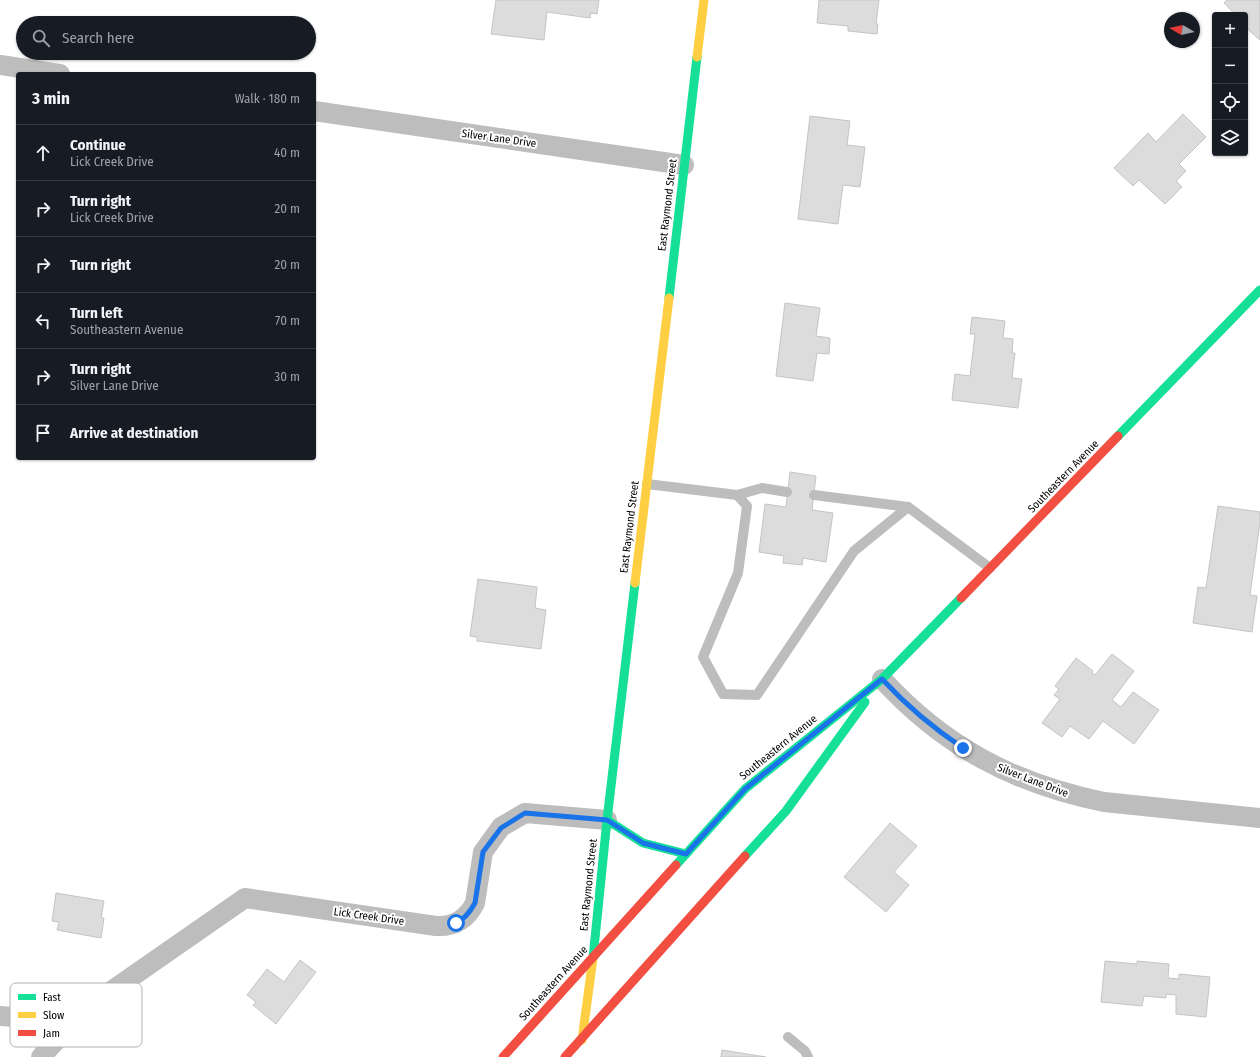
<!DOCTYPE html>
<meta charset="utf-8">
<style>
body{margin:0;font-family:"Fira Sans Condensed",sans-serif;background:#242831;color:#f1f3f6}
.controls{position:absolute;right:12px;top:12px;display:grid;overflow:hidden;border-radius:4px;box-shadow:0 1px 3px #0004}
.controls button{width:36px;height:36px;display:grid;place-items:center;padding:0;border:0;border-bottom:1px solid #363941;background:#171b24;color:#f1f3f6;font:20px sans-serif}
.compass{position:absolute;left:1164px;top:12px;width:36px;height:36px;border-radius:50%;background:#171b24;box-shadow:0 1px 3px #0004;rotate:279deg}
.stop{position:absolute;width:12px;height:12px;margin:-9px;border:3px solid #1a73e8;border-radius:50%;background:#fff}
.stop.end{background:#1a73e8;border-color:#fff;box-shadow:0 1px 4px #0008}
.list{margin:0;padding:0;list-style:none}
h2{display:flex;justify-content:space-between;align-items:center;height:52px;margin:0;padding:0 16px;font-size:17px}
h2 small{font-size:13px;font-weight:400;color:#9ea1a6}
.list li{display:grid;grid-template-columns:26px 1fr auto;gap:12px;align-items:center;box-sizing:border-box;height:56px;padding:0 16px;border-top:1px solid #363941}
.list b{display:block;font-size:15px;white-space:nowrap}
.list p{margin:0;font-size:13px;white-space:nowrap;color:#9ea1a6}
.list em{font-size:13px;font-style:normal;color:#9ea1a6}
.icon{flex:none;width:22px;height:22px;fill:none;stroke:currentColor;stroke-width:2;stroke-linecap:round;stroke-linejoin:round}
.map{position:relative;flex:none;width:1260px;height:1057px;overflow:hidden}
.search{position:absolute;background:#171b24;box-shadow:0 1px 3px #0004;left:16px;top:16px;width:300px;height:44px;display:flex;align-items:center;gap:10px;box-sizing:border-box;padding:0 14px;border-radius:22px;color:#9ea1a6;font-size:15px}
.panel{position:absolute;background:#171b24;box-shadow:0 1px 3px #0004;left:16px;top:72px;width:300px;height:388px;border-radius:4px}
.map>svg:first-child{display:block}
</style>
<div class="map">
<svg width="1260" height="1057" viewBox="0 0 1260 1057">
<rect width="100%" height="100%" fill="#fff"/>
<g fill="#dcdcdc" stroke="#c4c4c4">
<path d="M496 0H599L597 14 591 13 590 18 547 12 544 40 491 34Z"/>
<path d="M819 0H879L876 24H878L877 34 848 31V26L817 23Z"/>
<path d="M1227 0H1260V40L1245 27V15H1236L1224 3Z"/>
<path d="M1183 114 1206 137 1179 164 1186 171 1176 181 1182 187 1165 204 1139 180 1133 186 1114 168 1148 133 1156 142Z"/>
<path d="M810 116 850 121 847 145 865 147 860 187 843 185 838 224 798 219Z"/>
<path d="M785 303 820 308 816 336 830 338 829 354 817 353 813 381 776 376Z"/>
<path d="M972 317 1005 321 1003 338 1013 339 1012 353H1015L1012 378 1022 379 1018 408 952 400 955 374 970 376 975 334H970Z"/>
<path d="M790 472 816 476 812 510 833 513 826 562 803 558 802 565 783 563 784 556 759 552 765 504 786 507Z"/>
<path d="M1218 506 1260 512V523L1250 595 1257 596 1252 632 1193 623 1198 587 1206 588Z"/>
<path d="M478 579 537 587 535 608 546 610 541 649 477 641V637L470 636Z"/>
<path d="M1112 654 1134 671 1112 700 1121 707 1133 692 1159 710 1134 744 1103 721 1089 739 1070 726 1062 737 1042 723 1060 699 1054 695 1059 689 1055 686 1076 658 1093 671 1092 673 1095 675Z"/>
<path d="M890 823 917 846 894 872 909 885 886 912 844 877Z"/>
<path d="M56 893 104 901 101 918H104L101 938 57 930 59 922 52 921Z"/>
<path d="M300 960 316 972 276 1024 253 1005 256 1002 247 995 267 969 284 982Z"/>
<path d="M1105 961 1137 964V961L1169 964 1168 978 1179 979V974L1210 977 1206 1017 1176 1014V995L1166 994V998L1144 996 1142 1006 1101 1002Z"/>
<path d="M722 1050 766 1057H721Z"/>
</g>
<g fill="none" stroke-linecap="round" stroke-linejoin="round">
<g stroke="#bdbdbd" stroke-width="10">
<path d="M647 484 737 495 747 506 738 573 703 657 723 694 757 695 854 551 908 507 990 568"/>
<path d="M737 495 762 488 787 492"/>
<path d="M814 495 908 507"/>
<path d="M788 1037 805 1051 808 1057"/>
</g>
<g stroke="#bdbdbd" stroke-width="20">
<path d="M0 65 60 74"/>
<path d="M314 111 684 165"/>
<path d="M882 679C944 747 1015 784 1104 802L1260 818"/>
<path d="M0 1016C31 1019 60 1012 90 1004"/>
<path d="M41 1057 74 1021 94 1003 245 898 436 926C454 927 467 919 475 903L483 852 501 827 525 813 607 820"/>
</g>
<g stroke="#16e098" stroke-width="9">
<path d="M669 298 697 57"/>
<path d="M1118 436 1260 290"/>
<path d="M607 820 643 843 686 854"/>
<path d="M745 856 786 811 865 702"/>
<path d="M676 865 745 789 882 679 961 598"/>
<path d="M593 958 607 820 635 583"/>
</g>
<g stroke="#ffcf43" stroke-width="9">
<path d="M697 57 704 0"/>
<path d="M635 583 669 298"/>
<path d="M582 1040 593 958"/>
</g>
<g stroke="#f24e42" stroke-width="9">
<path d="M961 598 1118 436"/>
<path d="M503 1057 676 865"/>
<path d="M565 1057 745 856"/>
</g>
</g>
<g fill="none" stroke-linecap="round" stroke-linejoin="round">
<path stroke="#1a73e8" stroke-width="5" d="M456 923C465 919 470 912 475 903L483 852 501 828 525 813 607 820 643 843 686 854 745 789 882 679C906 705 933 728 963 748"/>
</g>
<g text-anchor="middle" stroke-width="4" stroke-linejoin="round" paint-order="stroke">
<g font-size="11" fill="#000" stroke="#fff">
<text transform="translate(499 138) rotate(8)" y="4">Silver Lane Drive</text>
<text transform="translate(667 205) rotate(-83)" y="4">East Raymond Street</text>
<text transform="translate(1063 476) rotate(-46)" y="4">Southeastern Avenue</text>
<text transform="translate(629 527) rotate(-83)" y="4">East Raymond Street</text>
<text transform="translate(778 747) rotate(-39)" y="4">Southeastern Avenue</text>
<text transform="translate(1033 780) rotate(21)" y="4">Silver Lane Drive</text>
<text transform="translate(588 885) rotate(-84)" y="4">East Raymond Street</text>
<text transform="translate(369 916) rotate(8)" y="4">Lick Creek Drive</text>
<text transform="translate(553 983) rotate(-48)" y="4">Southeastern Avenue</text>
</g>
</g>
<rect x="10" y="983" width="132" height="64" rx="6" fill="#fff" stroke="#b2b2b2" stroke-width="1"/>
<rect x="18" y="994" width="18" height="6" fill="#16e098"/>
<rect x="18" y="1012" width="18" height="6" fill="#ffcf43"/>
<rect x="18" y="1030" width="18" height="6" fill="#f24e42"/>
<g font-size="11" fill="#000">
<text x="43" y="1001">Fast</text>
<text x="43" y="1019">Slow</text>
<text x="43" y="1037">Jam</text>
</g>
</svg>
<div class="controls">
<button>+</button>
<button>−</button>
<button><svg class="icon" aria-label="locate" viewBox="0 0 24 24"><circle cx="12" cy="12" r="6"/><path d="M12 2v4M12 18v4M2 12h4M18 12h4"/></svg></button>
<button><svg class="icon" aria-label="layers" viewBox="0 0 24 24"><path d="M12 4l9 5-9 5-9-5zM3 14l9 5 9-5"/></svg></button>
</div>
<svg class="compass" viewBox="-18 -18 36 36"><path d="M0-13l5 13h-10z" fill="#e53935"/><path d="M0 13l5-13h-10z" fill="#9ea1a6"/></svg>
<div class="stop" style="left:456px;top:923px"></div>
<div class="stop end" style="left:963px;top:748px"></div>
<div class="search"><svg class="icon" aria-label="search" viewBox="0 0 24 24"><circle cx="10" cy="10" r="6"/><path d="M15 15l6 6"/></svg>Search here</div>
<section class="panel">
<h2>3 min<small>Walk · 180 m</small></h2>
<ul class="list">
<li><svg class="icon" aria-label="ahead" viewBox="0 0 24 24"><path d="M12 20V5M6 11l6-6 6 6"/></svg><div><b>Continue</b><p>Lick Creek Drive</p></div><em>40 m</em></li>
<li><svg class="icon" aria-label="right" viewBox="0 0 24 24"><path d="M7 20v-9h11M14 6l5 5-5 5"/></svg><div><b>Turn right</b><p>Lick Creek Drive</p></div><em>20 m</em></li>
<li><svg class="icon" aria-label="right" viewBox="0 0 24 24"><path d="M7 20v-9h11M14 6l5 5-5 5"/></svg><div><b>Turn right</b></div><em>20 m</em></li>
<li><svg class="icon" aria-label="left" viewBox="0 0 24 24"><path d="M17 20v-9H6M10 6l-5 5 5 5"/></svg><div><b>Turn left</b><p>Southeastern Avenue</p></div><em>70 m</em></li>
<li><svg class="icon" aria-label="right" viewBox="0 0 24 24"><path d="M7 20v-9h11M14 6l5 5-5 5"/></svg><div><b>Turn right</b><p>Silver Lane Drive</p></div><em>30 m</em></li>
<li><svg class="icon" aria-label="arrive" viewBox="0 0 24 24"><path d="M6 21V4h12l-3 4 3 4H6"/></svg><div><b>Arrive at destination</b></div></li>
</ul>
</section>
</div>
